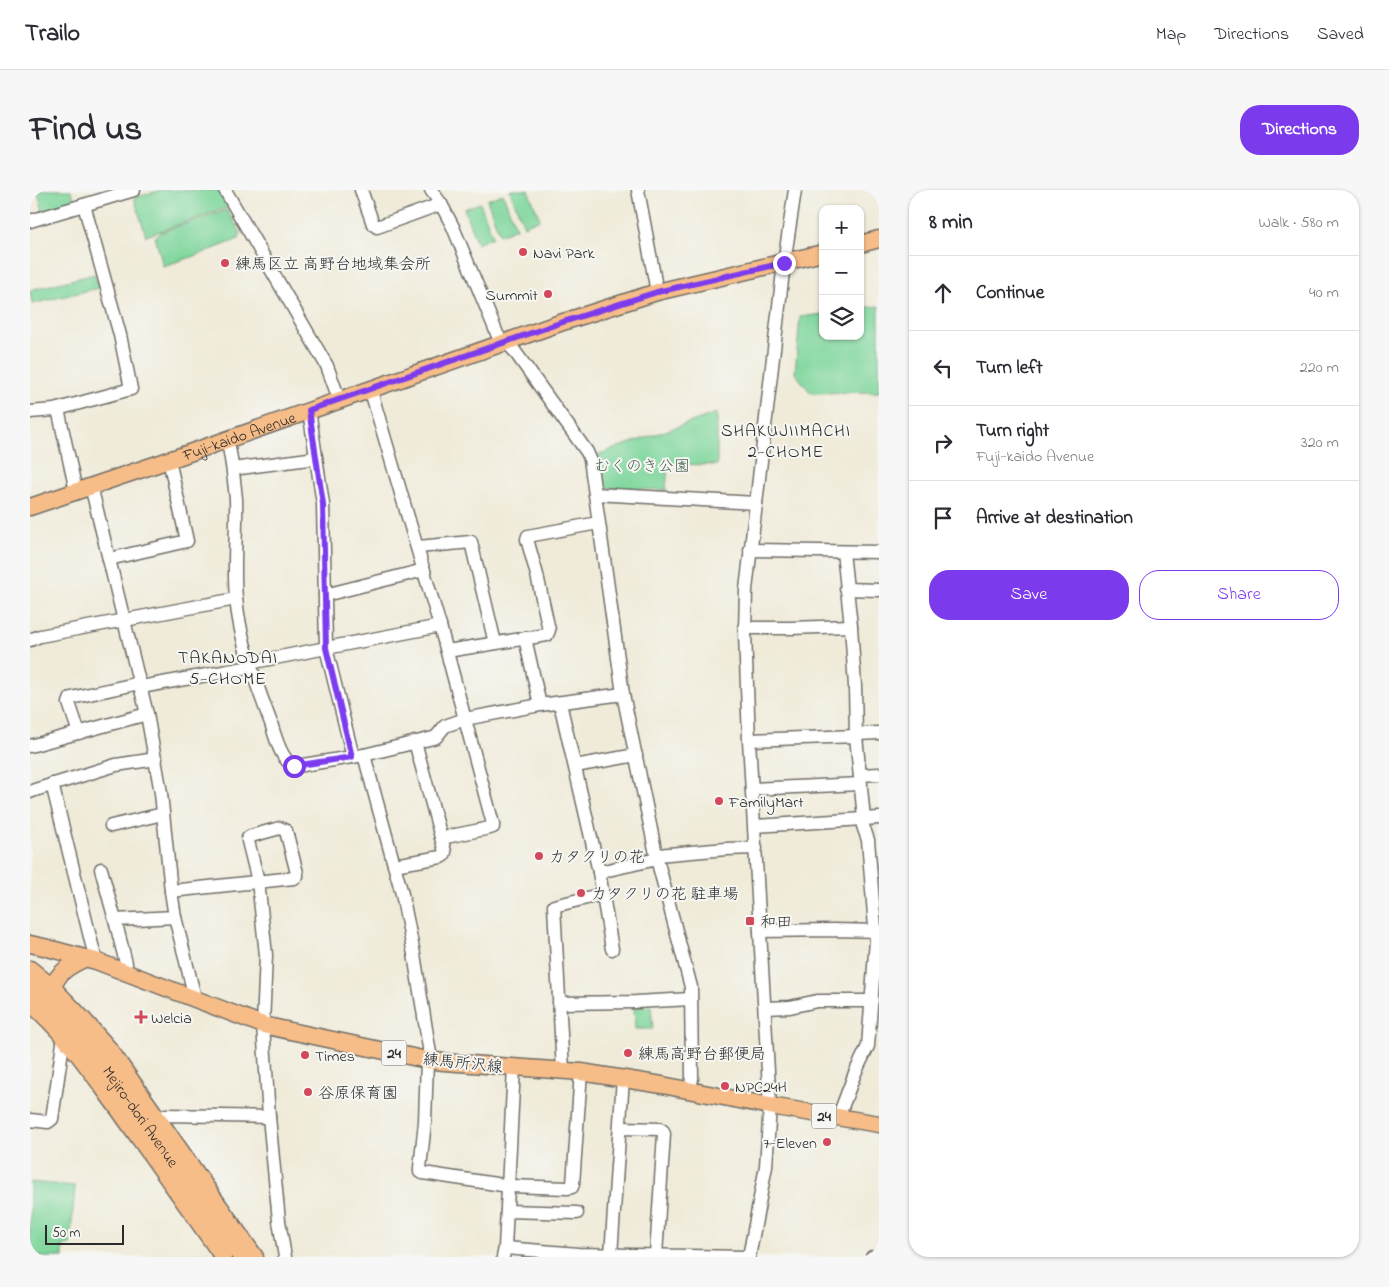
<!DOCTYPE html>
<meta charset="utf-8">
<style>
body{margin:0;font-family:"Indie Flower","Klee One",sans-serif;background:#f7f7f7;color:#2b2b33}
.controls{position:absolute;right:15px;top:15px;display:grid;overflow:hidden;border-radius:10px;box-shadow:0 1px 4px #0004}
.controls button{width:45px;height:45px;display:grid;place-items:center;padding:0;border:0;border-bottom:1px solid #e1e1e2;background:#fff;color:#2b2b33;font:25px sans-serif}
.scale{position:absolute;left:15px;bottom:12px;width:79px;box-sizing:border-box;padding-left:5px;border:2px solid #2b2b2b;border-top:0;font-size:14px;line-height:18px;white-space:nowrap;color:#2b2b2b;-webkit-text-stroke:4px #f6f6f2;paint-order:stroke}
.stop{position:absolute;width:15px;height:15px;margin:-11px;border:4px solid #7c3aed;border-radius:50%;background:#fff}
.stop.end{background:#7c3aed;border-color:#fff;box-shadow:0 1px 5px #0008}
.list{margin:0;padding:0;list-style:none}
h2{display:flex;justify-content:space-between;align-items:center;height:65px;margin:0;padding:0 20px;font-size:21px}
h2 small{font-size:16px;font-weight:400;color:#7c7c81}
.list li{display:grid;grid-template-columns:32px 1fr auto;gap:15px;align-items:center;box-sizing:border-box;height:75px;padding:0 20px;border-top:1px solid #e1e1e2}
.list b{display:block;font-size:19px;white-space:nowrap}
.list p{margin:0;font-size:16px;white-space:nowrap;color:#7c7c81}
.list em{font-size:16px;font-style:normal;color:#7c7c81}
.actions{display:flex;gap:10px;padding:15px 20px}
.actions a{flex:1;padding:11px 0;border:1px solid #7c3aed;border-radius:20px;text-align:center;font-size:18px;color:#7c3aed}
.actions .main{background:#7c3aed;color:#fff}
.icon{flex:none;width:28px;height:28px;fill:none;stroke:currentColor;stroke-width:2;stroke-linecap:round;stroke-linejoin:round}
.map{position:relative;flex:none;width:849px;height:1067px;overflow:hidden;border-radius:20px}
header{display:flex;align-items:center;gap:30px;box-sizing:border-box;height:70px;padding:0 25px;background:#fff;border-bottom:1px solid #e1e1e2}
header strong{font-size:24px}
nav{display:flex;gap:28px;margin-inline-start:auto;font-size:18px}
.intro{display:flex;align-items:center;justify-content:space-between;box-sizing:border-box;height:120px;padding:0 30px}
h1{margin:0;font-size:35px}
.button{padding:12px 22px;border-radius:20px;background:#7c3aed;color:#fff;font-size:18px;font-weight:700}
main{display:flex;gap:30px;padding:0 30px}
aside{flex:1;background:#fff;border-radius:20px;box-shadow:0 1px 4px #0004}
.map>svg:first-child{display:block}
</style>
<header>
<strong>Trailo</strong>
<nav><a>Map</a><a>Directions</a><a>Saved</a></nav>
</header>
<div class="intro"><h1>Find us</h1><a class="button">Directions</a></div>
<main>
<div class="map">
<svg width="849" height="1067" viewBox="0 0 849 1067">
<rect width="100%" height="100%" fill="#f6f6f2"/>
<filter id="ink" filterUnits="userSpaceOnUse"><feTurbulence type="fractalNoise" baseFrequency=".02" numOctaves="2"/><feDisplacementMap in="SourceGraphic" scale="10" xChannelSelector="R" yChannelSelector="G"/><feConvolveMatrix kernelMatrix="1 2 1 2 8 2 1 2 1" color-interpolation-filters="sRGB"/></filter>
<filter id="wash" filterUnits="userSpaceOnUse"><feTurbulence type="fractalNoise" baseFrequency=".0096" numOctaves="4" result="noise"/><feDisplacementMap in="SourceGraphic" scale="20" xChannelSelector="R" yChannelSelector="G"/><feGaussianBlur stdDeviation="1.12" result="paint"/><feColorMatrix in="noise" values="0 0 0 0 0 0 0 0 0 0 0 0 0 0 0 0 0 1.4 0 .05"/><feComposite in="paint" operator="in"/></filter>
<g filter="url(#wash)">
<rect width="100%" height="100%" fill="#f0ebd9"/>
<g fill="#7ed69b" stroke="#548063">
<path d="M7 0H41L45 11 13 21Z"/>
<path d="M131 0H189L199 17 116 46 104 8Z"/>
<path d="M483 0H498L510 29 494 36 480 1Z"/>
<path d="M473 4 486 38 470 45 457 10Z"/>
<path d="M450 13 463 47 447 54 434 19Z"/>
<path d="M197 20 211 43 209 49 168 65 133 76 125 47 131 42Z"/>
<path d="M65 84 69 98 2 114 0 100Z"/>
<path d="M849 116V202L781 203 765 183 770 127 793 124V146H830V118Z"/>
<path d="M687 223V275L638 274 636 300 576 298 572 294 569 264Z"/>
<path d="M621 816 623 839H605L604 817Z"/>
<path d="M0 992 45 996 40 1056 33 1055V1067H0Z"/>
</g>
</g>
<g filter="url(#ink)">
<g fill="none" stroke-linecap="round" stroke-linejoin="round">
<defs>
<g id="minor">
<path d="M195 0 297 176 309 209"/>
<path d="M331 0 343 34 347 37 411 14"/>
<path d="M401 0 411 14 423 37 468 146 483 159 557 262 560 269 593 504 627 669 661 797 662 888 660 901"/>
<path d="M608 0 627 102"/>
<path d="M0 31 104 0"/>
<path d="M340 198 410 436 463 634V637L460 638 411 648"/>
<path d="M28 219 46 301"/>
<path d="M279 220 293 314 296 458 323 567"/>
<path d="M0 222 24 220 101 199 90 145 54 15"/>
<path d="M197 249C202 268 204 289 206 309 207 342 203 375 206 408 210 452 226 493 241 533 245 546 252 575 267 576L334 565 403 548 406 547 415 536 435 529 510 515 593 504"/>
<path d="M203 279 286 268"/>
<path d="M61 296 117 524 131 603 141 701 145 727 165 808"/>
<path d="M565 304 726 313"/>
<path d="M388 357 441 352 465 453"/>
<path d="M720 360 849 362"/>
<path d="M79 369 157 351 139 270"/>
<path d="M816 399 849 400"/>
<path d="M295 405 394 380"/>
<path d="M715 438H760L821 436"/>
<path d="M495 448 510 515"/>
<path d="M0 450 10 446 206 409"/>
<path d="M417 461 517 445 519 440 507 385 497 349 498 346 568 333"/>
<path d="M111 497 215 478 224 472 410 436"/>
<path d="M530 513 569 682 582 759"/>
<path d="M49 543 39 513 41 508 110 493"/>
<path d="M826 544 849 543"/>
<path d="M719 550 826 546"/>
<path d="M0 556 117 524"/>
<path d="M334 565 372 704 384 764 401 870"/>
<path d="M545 576 606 565"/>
<path d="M830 585 849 584"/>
<path d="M22 594 66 771"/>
<path d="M722 599 831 594"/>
<path d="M0 602 5 600 86 575 126 569"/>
<path d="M81 636 133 624"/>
<path d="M725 636 849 628"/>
<path d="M627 665 696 659 726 658"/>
<path d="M364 675 411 667 414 665 415 662 385 552"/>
<path d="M71 679 85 730"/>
<path d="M569 682 627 669"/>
<path d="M141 701C182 697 223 692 264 688L267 686V683L256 641 250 638 221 646 218 648V651L228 691 236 765 233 835 239 927 249 1031 255 1067"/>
<path d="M730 741 804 740 849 741"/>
<path d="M95 782 96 773 85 730 145 727"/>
<path d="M529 813 606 812 661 809"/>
<path d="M735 818 760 817 787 811H842"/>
<path d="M397 870 395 932 390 978V982L393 983 479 996 538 998 542 997 543 994 551 882"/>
<path d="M533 881 524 716 573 704"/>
<path d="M808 928 825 883 838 856 846 750 838 650 833 636 834 629 826 546 825 496 821 436 813 362"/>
<path d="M0 930 18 932 22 929 34 846"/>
<path d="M129 930 136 925 239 927"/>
<path d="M591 938 630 939 633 941 634 944 626 1065"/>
<path d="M477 1021 547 1023"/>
<path d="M475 1058 548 1064 714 1067"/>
<path d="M581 1065 593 888"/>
<path d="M473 1067 475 1058 484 877"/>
<path d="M719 1067 736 976 740 916 719 550 715 443 716 400 754 73 765 0"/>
<path d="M842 1067H849"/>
</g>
<g id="major">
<path d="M830 54 849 49"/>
<path id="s1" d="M0 317 139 270 530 133 627 102 793 63"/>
<path d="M0 754 14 757 66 771 233 835 251 839 397 870 414 872 551 882 632 895 740 916 849 934"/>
<path d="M0 779 23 798 50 826 79 859 225 1067"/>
<path id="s2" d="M0 796 45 838 71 869 211 1067"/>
<path d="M23 798C27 782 41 775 56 768"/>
<path d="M0 813C36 843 62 883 90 921 124 969 159 1018 193 1067"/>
</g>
</defs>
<use href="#minor" stroke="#706e68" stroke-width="15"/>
<use href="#major" stroke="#706e68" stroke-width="19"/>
<use href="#minor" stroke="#fff" stroke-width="12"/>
<use href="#major" stroke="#f7bd88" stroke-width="16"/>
</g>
</g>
<g fill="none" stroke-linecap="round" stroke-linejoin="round" filter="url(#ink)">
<path stroke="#7c3aed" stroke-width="6" d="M264 576 322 567 296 458 293 314 279 220 530 133 627 102 754 73"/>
</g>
<g fill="#d1495b" stroke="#f6f6f2" stroke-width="2">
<circle cx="493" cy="62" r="5"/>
<circle cx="195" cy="73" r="5"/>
<circle cx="518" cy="104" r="5"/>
<circle cx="689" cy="611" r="5"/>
<circle cx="509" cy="666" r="5"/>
<circle cx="551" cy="703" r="5"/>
<rect x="715" y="726" width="10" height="10" rx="2.5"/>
<path d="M108.5 819.5h5v5h5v5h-5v5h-5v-5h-5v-5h5z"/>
<circle cx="598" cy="863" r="5"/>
<circle cx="275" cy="865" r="5"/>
<circle cx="695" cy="896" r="5"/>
<circle cx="278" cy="902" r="5"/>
<circle cx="797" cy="952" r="5"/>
</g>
<g text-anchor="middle" stroke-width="4" stroke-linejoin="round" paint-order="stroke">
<g fill="#f6f6f2" stroke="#686867" stroke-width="1">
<rect x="351.5" y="850.5" width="25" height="25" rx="4"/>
<rect x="781.5" y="913.5" width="25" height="25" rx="4"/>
</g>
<g font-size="15" font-weight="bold" fill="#2b2b2b">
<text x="364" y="868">24</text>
<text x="794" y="931">24</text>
</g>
<g font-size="16" fill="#2b2b2b" stroke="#f6f6f2" text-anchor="start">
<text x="503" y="68">Navi Park</text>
<text x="205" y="79">練馬区立 高野台地域集会所</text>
<text x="508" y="110" text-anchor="end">Summit</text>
<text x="699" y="617">FamilyMart</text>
<text x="519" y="672">カタクリの花</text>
<text x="561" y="709">カタクリの花 駐車場</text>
<text x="730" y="737">和田</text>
<text x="121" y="833">Welcia</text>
<text x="608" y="869">練馬高野台郵便局</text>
<text x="285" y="871">Times</text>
<text x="705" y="902">NPC24H</text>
<text x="288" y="908">谷原保育園</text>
<text x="787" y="958" text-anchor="end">7-Eleven</text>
</g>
<g font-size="16" fill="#2b2b2b" stroke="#f6f6f2">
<text dy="6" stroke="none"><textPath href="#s1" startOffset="221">Fuji-kaido Avenue</textPath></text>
<text transform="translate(433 872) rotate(6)" y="6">練馬所沢線</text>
<text dy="6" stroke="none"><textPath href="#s2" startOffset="172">Mejiro-dori Avenue</textPath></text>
</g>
<g font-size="16" fill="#445e4d" stroke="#f6f6f2">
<text x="612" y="281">むくのき公園</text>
</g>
<g font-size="18" letter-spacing="1" fill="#2b2b2b" stroke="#f6f6f2">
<text x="756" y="246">SHAKUJIIMACHI<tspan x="756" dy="21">2-CHOME</tspan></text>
<text x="198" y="473">TAKANODAI<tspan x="198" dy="21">5-CHOME</tspan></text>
</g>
</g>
</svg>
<div class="controls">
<button>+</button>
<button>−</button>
<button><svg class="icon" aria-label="layers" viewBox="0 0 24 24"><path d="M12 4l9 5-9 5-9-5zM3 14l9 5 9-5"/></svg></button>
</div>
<div class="scale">50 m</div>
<div class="stop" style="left:264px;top:576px"></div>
<div class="stop end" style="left:754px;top:73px"></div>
</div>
<aside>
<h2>8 min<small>Walk · 580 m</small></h2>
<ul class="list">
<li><svg class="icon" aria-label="ahead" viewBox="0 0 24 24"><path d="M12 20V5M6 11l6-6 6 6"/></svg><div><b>Continue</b></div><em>40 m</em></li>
<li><svg class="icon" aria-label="left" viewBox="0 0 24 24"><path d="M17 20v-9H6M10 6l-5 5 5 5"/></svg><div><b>Turn left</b></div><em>220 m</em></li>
<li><svg class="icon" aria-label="right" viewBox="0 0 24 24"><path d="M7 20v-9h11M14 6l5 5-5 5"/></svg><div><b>Turn right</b><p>Fuji-kaido Avenue</p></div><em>320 m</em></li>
<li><svg class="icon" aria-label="arrive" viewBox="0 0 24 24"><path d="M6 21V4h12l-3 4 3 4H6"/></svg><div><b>Arrive at destination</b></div></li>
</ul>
<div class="actions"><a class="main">Save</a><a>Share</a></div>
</aside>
</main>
